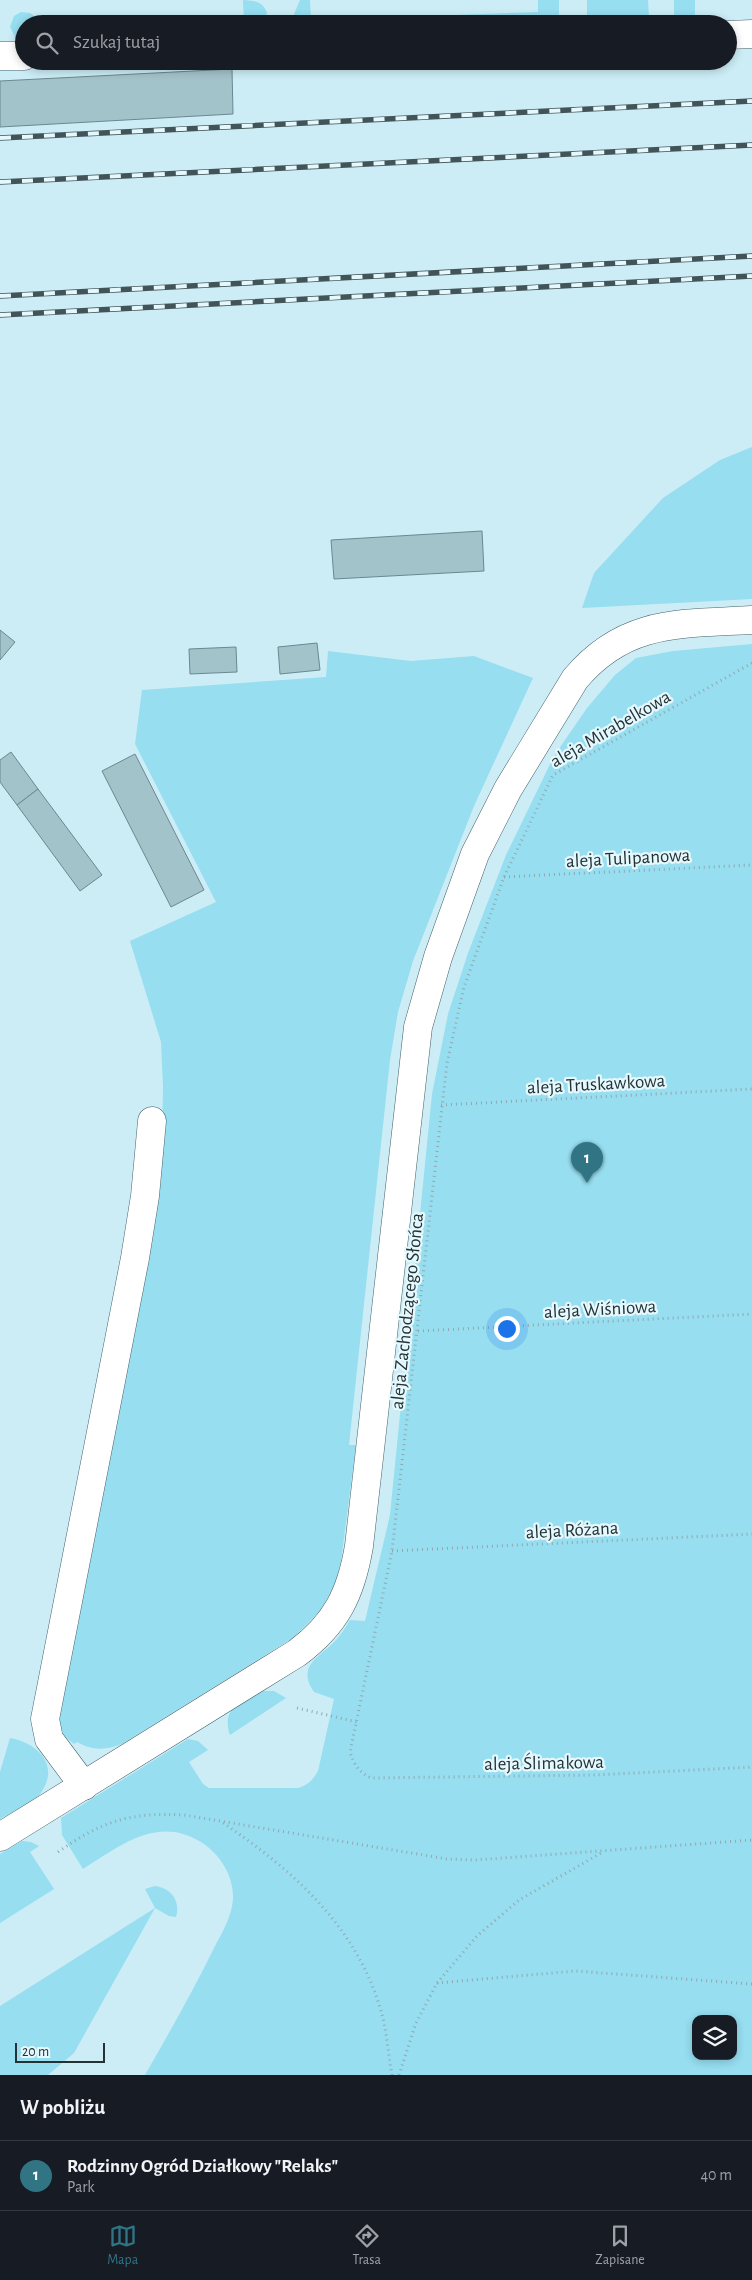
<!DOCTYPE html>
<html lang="pl">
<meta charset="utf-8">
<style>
body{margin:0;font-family:"Alegreya Sans",sans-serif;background:#20242c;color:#f1f3f6}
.controls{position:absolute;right:15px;bottom:15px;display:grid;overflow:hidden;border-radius:10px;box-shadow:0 2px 8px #0003}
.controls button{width:45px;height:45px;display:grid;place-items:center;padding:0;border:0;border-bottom:1px solid #363941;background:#171b24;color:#f1f3f6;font:25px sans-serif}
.scale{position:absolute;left:15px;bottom:12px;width:90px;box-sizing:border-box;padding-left:5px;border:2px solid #253235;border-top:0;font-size:14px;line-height:18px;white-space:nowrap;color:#253235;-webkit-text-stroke:4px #e4f8fd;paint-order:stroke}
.you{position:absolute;left:506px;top:1328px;width:18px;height:18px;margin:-12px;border:4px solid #fff;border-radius:50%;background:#1a73e8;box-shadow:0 0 0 8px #1a73e833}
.badge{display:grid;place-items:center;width:32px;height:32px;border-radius:50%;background:#317585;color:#fff;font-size:16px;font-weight:700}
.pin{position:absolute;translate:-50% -41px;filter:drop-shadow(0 1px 2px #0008)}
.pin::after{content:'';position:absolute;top:26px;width:18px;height:15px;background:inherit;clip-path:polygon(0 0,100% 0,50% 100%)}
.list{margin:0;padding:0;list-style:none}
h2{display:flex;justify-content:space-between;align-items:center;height:65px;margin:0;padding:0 20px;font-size:21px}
h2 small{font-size:16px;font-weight:400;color:#9ea1a6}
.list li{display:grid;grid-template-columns:32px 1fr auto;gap:15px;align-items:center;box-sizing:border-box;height:70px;padding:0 20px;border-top:1px solid #363941}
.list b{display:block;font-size:19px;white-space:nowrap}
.list p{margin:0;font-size:16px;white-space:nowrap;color:#9ea1a6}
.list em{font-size:16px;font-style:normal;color:#9ea1a6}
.icon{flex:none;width:28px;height:28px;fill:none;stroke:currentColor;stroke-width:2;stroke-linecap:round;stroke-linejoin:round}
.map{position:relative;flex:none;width:752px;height:2075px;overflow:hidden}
.search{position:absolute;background:#171b24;box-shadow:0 2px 8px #0003;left:15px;right:15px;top:15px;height:55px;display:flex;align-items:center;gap:12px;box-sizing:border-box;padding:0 18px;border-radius:28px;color:#9ea1a6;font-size:19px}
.sheet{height:135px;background:#171b24}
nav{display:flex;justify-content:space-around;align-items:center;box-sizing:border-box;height:70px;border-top:1px solid #363941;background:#171b24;font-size:14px;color:#9ea1a6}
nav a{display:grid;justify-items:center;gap:2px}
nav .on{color:#317585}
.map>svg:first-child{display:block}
</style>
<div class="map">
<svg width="752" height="2075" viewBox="0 0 752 2075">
<rect width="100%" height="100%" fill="#ccedf6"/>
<g fill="#96def0" fill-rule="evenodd">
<path d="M243 0C254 1 263 1 267 13L264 24H219L244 23Z"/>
<path d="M300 0H310L311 20 538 12V0H559V18L412 19 299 24 294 14Z"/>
<path d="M587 0H648L649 17H587Z"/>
<rect x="674" y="0" width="21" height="17"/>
<path d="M21 12 30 13 36 17V24H24V43L17 41 10 27 14 16Z"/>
<path d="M752 447V599L582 608 594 573 663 498 720 460Z"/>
<path d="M752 644V2075H145C169 2033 193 1991 214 1948 222 1933 232 1916 233 1899 234 1876 220 1854 201 1842 157 1815 120 1846 83 1869L62 1835 61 1818 188 1739 198 1741 208 1750 189 1762 203 1784 209 1788H298C308 1785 312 1781 318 1771L334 1699 314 1692C295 1665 322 1656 336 1640 341 1634 346 1627 350 1620L365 1621 390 1515 432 1094 448 1014 468 953 506 855 554 756 587 708 615 675 636 658 673 651ZM696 2019H733V2056H696Z"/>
<path d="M328 651 411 661 474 656 533 678 474 806 413 961 398 1012 390 1060 349 1445H356L341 1561 335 1584 321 1610 294 1637 122 1744C106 1750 93 1751 77 1742L74 1744C60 1734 58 1723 55 1707L161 1182 163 1087 161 1042 130 941 216 902 135 744 142 690 326 677Z"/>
<path d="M259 1691H274L286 1698 230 1735C221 1709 240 1702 259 1691Z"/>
<path d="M10 1738C38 1743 61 1766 40 1794 34 1802 10 1813 0 1819V1772Z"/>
<path d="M22 1841 31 1842 39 1846 30 1852 54 1889 0 1923V1854Z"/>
<path d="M155 1886C171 1888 181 1901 176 1917L169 1916 155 1908 74 2053 48 2075H0V2006L155 1908 145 1889Z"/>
</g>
<g fill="#a3c3cb" stroke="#6a8890">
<path d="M232 69 233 114 0 127V81Z"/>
<path d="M482 531 484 571 334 579 331 540Z"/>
<path d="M0 630 15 642 0 660Z"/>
<path d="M317 643 320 670 280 674 278 647Z"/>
<path d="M236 647 237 672 190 674 189 649Z"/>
<path d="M11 752 38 789 17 805 0 782V760Z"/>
<path d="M135 754 204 890 171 907 102 771Z"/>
<path d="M38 789 102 875 80 891 17 805Z"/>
</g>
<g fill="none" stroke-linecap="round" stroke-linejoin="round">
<defs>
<g id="minor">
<path d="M728 35 752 34"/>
<path d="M0 56H24"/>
<path d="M84 1786 49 1739 45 1719 135 1258 145 1196 152 1121"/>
<path d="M0 1837 297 1653C336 1624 351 1594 359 1546L418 1027 438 957 475 854 508 789 575 679C625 619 681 624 752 620"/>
</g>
</defs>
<use href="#minor" stroke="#45626a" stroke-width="29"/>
<g stroke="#90a9b0" stroke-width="3" stroke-dasharray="1 4" stroke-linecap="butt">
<path d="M752 663 553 775 504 877 464 987 447 1063 392 1551 350 1752C354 1765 359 1772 371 1778L594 1775 752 1767"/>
<path d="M504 877 752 865"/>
<path d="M441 1105 752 1089"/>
<path d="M418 1331 752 1314"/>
<path d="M392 1551 752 1534"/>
<path d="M297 1708 357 1722"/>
<path d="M223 1823C293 1870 357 1927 381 2011 387 2031 388 2054 392 2075"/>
<path d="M58 1852C102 1821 130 1812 184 1815L447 1859 475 1860 752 1840"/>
<path d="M437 1983 575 1971 752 1984"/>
<path d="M399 2075 416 2023 437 1983 477 1936 519 1900 603 1852"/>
</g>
<use href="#minor" stroke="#fff" stroke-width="28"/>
<defs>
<g id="rail">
<path d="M0 138 752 101"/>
<path d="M0 182 752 145"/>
<path d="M0 296 752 256"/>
<path d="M0 315 752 276"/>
</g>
</defs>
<use href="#rail" stroke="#435458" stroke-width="5.5"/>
<use href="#rail" stroke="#e4f8fd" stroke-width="4" stroke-dasharray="11" stroke-linecap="butt"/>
</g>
<g text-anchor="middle" stroke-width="4.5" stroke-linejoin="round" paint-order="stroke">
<g font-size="19" fill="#253235" stroke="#e4f8fd">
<text transform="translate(610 728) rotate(-30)" y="7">aleja Mirabelkowa</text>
<text transform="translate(628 857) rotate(-3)" y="7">aleja Tulipanowa</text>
<text transform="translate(596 1083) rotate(-3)" y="7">aleja Truskawkowa</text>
<text transform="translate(600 1308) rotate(-3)" y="7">aleja Wiśniowa</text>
<text transform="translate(406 1311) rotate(-84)" y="7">aleja Zachodzącego Słońca</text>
<text transform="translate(572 1529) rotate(-3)" y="7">aleja Różana</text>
<text transform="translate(544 1762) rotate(-1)" y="7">aleja Ślimakowa</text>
</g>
</g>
</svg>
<div class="controls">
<button><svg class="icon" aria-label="layers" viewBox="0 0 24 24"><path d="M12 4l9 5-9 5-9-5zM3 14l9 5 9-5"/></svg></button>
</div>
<div class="scale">20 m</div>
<div class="you"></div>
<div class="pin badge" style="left:587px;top:1183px">1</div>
<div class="search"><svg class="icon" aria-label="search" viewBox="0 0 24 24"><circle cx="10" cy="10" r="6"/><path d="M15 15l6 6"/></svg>Szukaj tutaj</div>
</div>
<section class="sheet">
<h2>W pobliżu<small></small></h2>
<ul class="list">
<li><span class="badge">1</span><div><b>Rodzinny Ogród Działkowy &quot;Relaks&quot;</b><p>Park</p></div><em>40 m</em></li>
</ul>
</section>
<nav>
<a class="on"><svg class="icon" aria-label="map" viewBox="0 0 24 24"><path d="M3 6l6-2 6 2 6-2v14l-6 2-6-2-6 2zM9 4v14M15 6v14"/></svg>Mapa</a>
<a><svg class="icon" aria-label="directions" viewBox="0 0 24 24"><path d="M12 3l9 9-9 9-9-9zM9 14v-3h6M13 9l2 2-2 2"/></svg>Trasa</a>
<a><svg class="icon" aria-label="saved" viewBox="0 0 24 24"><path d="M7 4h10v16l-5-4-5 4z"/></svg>Zapisane</a>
</nav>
